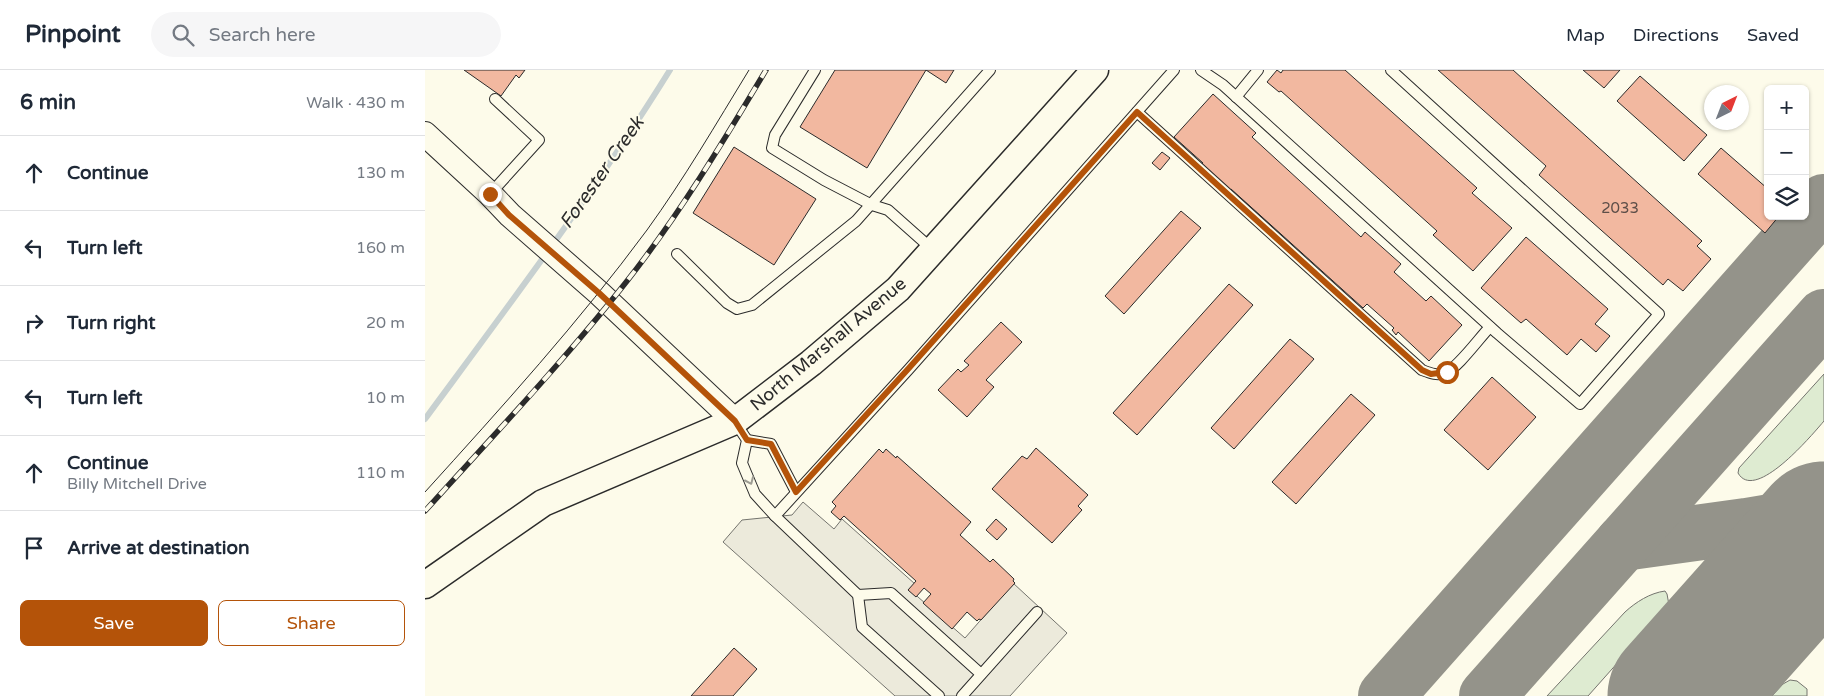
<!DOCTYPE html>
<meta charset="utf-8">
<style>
body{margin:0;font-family:"Varela Round",sans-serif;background:#f6f6f7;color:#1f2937}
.controls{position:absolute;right:15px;top:15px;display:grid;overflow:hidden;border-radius:8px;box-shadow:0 1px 4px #0004}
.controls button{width:45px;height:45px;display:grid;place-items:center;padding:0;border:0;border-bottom:1px solid #e0e1e3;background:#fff;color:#1f2937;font:25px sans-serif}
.compass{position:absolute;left:1279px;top:15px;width:45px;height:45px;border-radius:50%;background:#fff;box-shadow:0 1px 4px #0004;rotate:42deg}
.stop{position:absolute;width:15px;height:15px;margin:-11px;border:4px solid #b45309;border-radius:50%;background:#fff}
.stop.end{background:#b45309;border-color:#fff;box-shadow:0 1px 5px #0008}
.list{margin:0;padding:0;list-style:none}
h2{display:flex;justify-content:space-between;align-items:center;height:65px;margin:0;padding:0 20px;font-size:21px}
h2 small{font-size:16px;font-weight:400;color:#747a83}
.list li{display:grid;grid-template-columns:32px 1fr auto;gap:15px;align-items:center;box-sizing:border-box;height:75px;padding:0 20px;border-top:1px solid #e0e1e3}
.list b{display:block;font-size:19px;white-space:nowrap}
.list p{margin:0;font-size:16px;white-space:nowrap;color:#747a83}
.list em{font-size:16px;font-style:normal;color:#747a83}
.actions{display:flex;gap:10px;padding:15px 20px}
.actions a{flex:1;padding:11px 0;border:1px solid #b45309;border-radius:8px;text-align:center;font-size:18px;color:#b45309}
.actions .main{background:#b45309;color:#fff}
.icon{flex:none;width:28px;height:28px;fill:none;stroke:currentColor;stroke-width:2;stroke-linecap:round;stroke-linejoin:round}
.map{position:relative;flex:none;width:1399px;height:626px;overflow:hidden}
header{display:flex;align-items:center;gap:30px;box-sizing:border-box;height:70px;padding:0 25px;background:#fff;border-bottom:1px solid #e0e1e3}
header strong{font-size:24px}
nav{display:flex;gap:28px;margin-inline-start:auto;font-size:18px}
.search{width:350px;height:45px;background:#f6f6f7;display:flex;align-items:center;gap:12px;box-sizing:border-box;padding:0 18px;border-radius:28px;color:#747a83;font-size:19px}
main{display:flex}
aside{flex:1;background:#fff}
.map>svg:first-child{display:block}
</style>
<header>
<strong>Pinpoint</strong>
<div class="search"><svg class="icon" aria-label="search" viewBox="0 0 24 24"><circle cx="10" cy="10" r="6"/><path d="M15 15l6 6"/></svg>Search here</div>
<nav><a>Map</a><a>Directions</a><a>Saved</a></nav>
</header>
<main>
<aside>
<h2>6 min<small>Walk · 430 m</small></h2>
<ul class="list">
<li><svg class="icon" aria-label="ahead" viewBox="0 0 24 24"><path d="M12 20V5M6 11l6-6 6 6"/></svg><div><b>Continue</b></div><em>130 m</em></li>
<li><svg class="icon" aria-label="left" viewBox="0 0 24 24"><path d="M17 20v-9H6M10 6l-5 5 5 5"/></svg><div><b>Turn left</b></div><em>160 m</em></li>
<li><svg class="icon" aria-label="right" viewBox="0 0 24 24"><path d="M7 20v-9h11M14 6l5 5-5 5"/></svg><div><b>Turn right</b></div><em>20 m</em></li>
<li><svg class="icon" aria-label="left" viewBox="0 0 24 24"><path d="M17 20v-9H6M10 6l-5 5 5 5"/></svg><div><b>Turn left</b></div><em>10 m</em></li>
<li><svg class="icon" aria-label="ahead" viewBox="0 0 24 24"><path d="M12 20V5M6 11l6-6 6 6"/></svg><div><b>Continue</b><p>Billy Mitchell Drive</p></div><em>110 m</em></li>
<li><svg class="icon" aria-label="arrive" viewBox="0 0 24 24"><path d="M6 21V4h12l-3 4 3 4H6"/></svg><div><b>Arrive at destination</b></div></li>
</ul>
<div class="actions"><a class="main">Save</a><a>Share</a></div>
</aside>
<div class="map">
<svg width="1399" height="626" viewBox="0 0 1399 626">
<rect width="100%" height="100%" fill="#fdfbea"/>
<g fill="#deebd1" stroke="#74746e">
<path d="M1399 304V351C1387 365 1330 433 1313 403L1314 398Z"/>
<path d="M1240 521 1242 524 1244 535 1163 626H1122L1200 542C1211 532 1225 523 1240 521Z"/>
<path d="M1365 610 1372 611 1382 619V626H1347L1358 614Z"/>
</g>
<path fill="#eceadb" stroke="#74746e" d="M378 432 409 459 417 449 490 514 485 520 540 568 588 513 642 563 585 626H470L298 472 317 450 367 445Z"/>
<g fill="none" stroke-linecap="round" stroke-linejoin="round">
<path stroke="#c7d0d0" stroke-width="6" d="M0 349C84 235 170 121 245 0"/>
<g stroke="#94938a" stroke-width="56">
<path d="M1198 473 1321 456 1375 447 1399 436"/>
<path d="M961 626 1399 132"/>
<path d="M1062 626 1399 247"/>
</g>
<path stroke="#94938a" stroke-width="141" d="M1253 626 1399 462"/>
</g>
<g fill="#f2b8a0" stroke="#2b2b2b">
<path d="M39 0H100L94 8 91 5 76 26Z"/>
<path d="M410 0H529L521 13 501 0 442 98 375 57Z"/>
<path d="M852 0 856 3 858 0H920L1052 118 1047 123 1087 158 1048 201 1008 165 1012 161 856 21 854 22 842 12Z"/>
<path d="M1013 0H1088L1277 171 1272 176 1286 189 1258 221 1243 209 1238 215 1114 105 1121 96Z"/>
<path d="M1158 0H1195L1179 18Z"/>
<path d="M1215 6 1282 65 1259 91 1192 31Z"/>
<path d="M788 24 831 63 827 67 936 167 940 162 976 194 969 202 1001 231 1006 226 1037 255 1004 291 973 262 971 265 967 260 969 258 942 234 938 238 806 119 802 124 773 97 778 93 749 67Z"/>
<path d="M309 77 391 129 349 195 268 143Z"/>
<path d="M1296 78 1343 119V146H1354L1340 163 1273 104Z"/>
<path d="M737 82 745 88 735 100 727 93Z"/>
<path d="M756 141 776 158 699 244 680 226Z"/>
<path d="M1101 167 1183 239 1170 254 1185 266 1171 282 1156 269 1142 285 1101 249 1096 253 1056 218Z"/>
<path d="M804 214 828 235 712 365 688 343Z"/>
<path d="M576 252 597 272 561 310 569 317 542 347 513 320 533 299 536 302 544 295 539 291Z"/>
<path d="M865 269 889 289 809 379 786 358Z"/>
<path d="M1067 307 1111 347 1063 400 1019 360Z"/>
<path d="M926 324 950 345 871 434 847 412Z"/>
<path d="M611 378 663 425 653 436 657 440 627 473 567 419 597 386 602 389Z"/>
<path d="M454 379 458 383 461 379 471 388 472 386 546 452 535 465 565 492 568 489 589 509 588 511 590 513 556 550 554 549 552 551 542 542 527 559 498 533 506 524 499 518 491 527 483 520 491 511 419 446 415 450 406 442 411 436 407 432Z"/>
<path d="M571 449 582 459 572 470 561 460Z"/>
<path d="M309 578 332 599 308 626H266Z"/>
</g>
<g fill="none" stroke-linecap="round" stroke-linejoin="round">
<defs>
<g id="service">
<path d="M390 0 350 65 347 78 399 110 447 135 463 140 508 180"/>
<path d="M776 0 798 15 1072 263 1155 334 1234 244 966 0"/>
<path d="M811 27 833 0"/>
<path d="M712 42 997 300C1005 303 1012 306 1020 303 1032 299 1055 267 1065 257"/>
<path d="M65 124 114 70 70 29"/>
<path d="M252 184 302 233 312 239 327 235 431 151 565 0"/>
<path d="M310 352 322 370 317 393 330 424 350 446"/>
<path d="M322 370 346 374 371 422"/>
<path d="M433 525 466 523 556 604"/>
<path d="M514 626 437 557 433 525 350 446 484 299 749 0"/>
<path d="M537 626 612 542"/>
</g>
<path id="tertiary" d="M0 64 65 124 85 145 174 223 310 351"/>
<path id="secondary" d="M0 515 118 433 310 351 386 293 473 219 670 0"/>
</defs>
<use href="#service" stroke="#2b2b2b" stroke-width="12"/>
<use href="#tertiary" stroke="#2b2b2b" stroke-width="26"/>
<use href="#secondary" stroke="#2b2b2b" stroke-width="29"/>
<use href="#service" stroke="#fdfbea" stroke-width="10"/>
<use href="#tertiary" stroke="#fdfbea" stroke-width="24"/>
<use href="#secondary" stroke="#fdfbea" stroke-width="26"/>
<path stroke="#2b2b2b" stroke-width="1" d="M0 422C77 337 154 252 222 160 259 109 291 54 324 0"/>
<defs>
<path id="rail" d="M0 441C68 366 139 291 202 211 254 145 298 72 341 0"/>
</defs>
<use href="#rail" stroke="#2b2b2b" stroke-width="5.5"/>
<use href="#rail" stroke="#fdfbea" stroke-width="4" stroke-dasharray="11" stroke-linecap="butt"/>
</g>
<defs><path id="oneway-chevron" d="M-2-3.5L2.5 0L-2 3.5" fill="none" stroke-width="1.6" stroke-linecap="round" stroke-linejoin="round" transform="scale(1.25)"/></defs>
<use stroke="#9e9d94" href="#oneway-chevron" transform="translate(325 411) rotate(66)"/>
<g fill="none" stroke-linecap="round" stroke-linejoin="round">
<path stroke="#b45309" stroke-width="6" d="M65 124 84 145 174 223 310 351 322 370 346 374 371 422 484 298 712 42 997 300 1006 304 1022 302"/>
</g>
<g text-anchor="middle" stroke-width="4" stroke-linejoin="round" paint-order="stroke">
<g font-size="15" fill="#5d4e48">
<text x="1195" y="143">2033</text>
</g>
<g font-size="18" fill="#2b2b2b" stroke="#fdfbea">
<text transform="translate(403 274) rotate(-40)" y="6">North Marshall Avenue</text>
</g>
<g font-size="19" font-style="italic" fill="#2b2b2b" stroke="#fdfbea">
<text transform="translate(176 102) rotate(-55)" y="7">Forester Creek</text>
</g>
</g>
</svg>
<div class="controls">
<button>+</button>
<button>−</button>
<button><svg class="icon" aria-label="layers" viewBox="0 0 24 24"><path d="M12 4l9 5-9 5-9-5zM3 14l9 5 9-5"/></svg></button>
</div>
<svg class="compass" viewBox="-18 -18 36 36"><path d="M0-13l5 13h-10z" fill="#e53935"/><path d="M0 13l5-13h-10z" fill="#747a83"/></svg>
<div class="stop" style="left:1022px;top:302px"></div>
<div class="stop end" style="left:65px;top:124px"></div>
</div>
</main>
